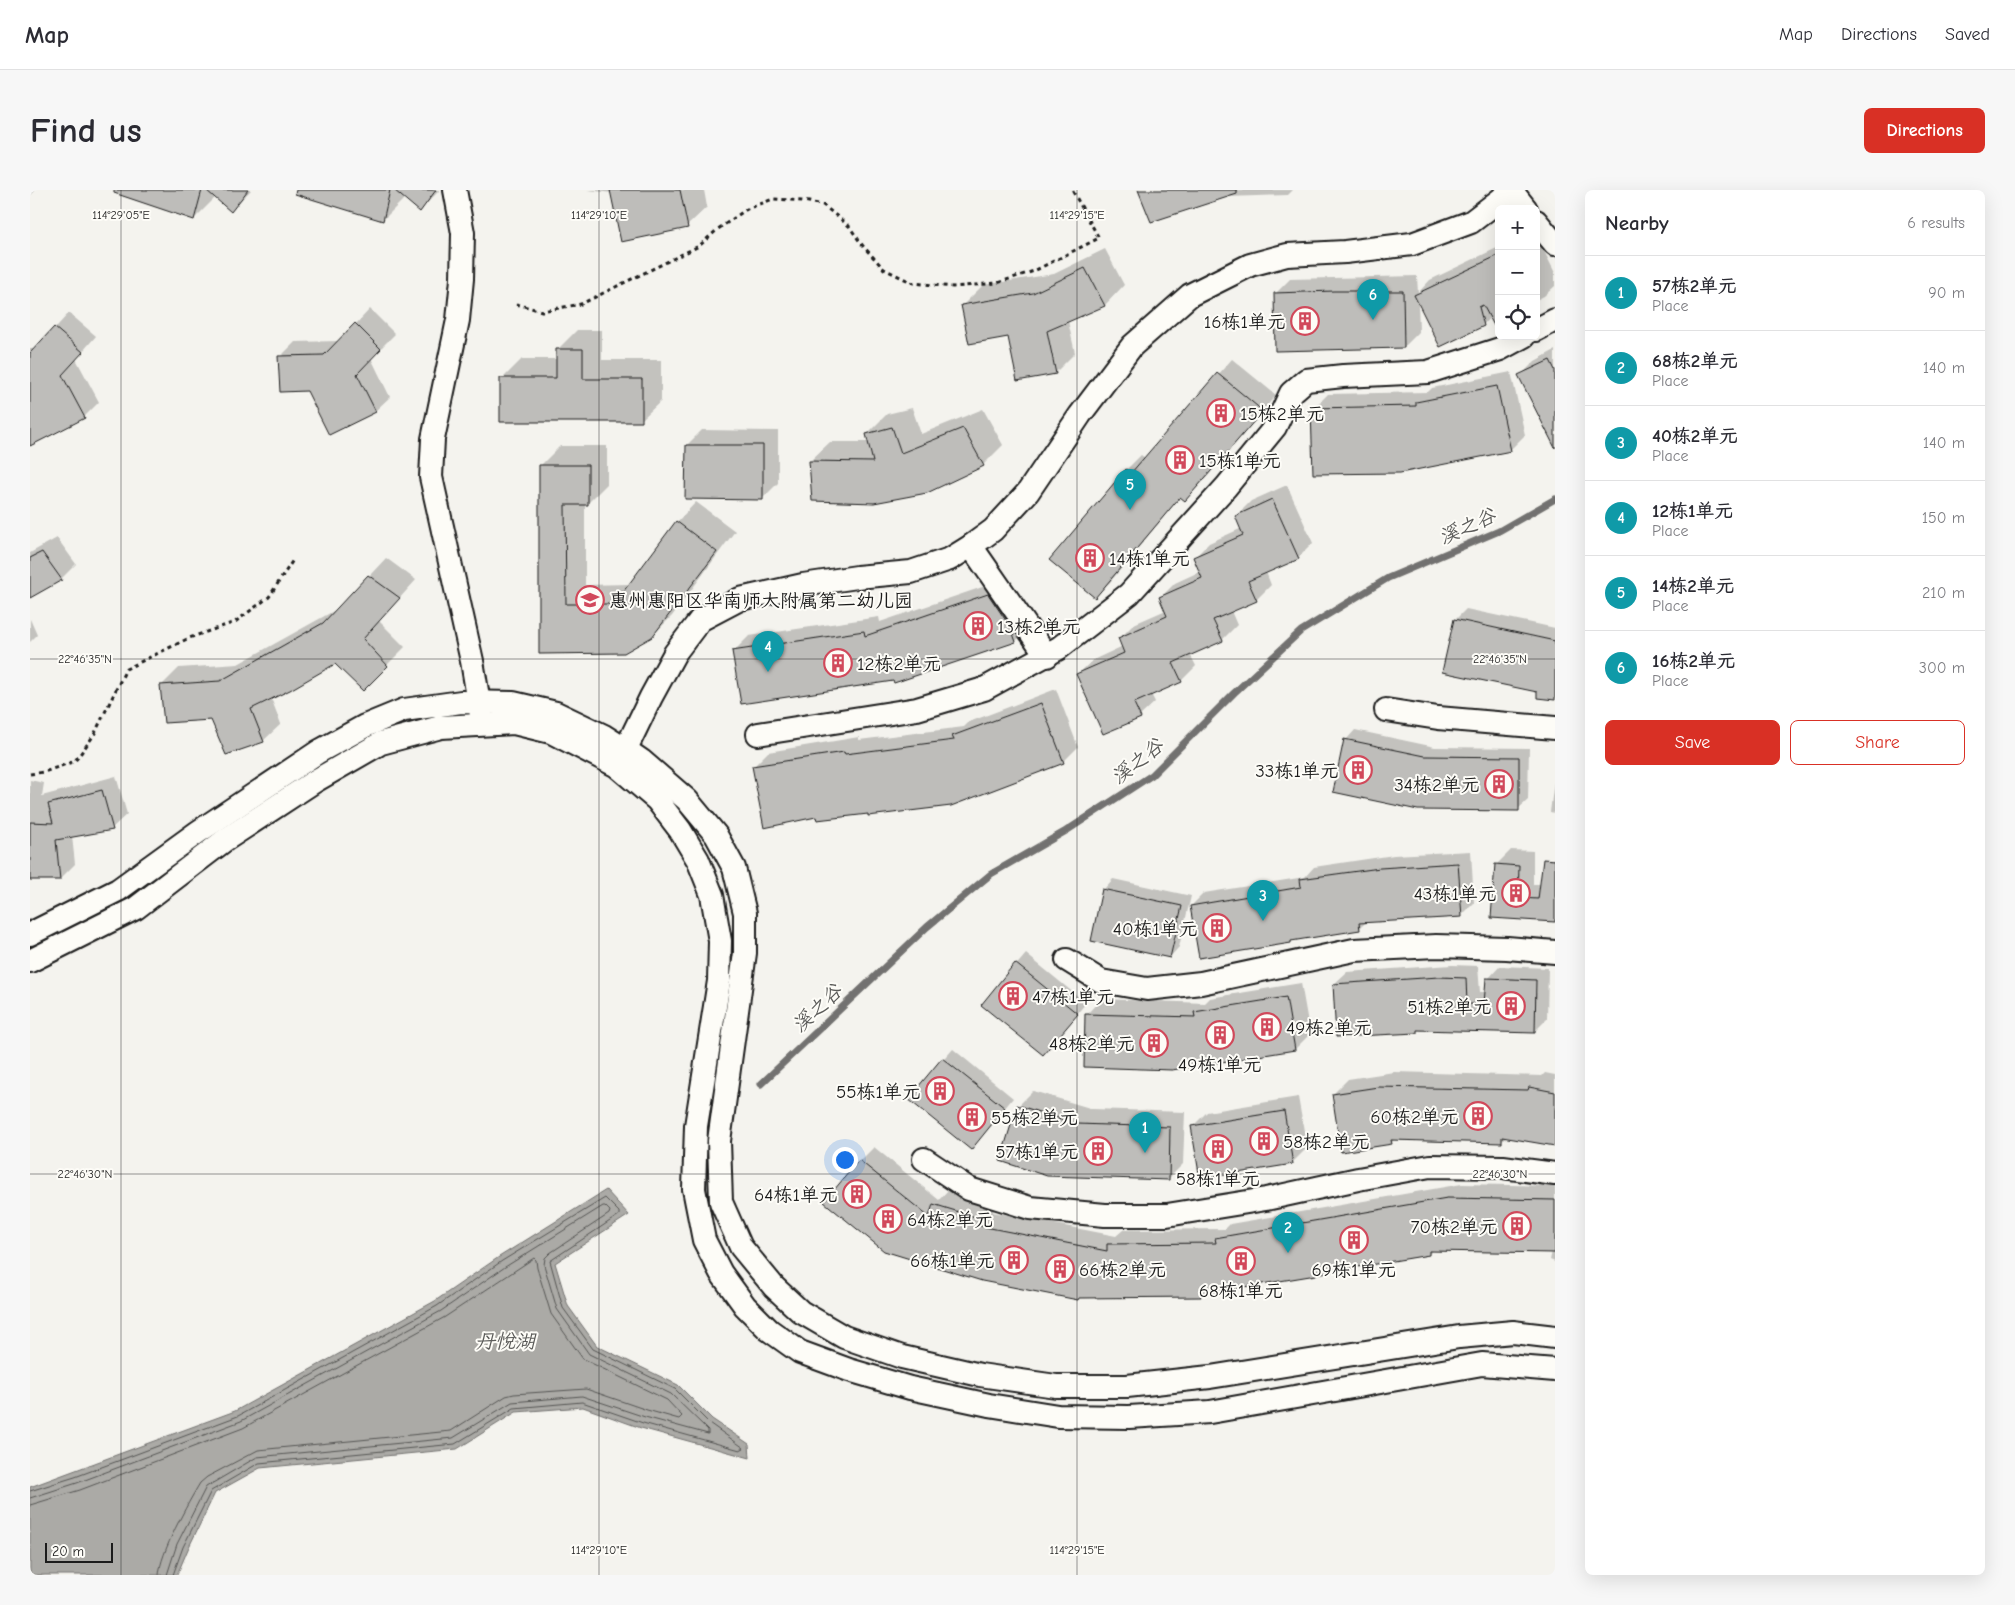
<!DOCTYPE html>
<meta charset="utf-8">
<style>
body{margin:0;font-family:"Comic Neue","LXGW WenKai TC",sans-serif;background:#f7f7f7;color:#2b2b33}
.controls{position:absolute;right:15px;top:15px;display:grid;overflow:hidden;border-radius:8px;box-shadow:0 5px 20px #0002}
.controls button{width:45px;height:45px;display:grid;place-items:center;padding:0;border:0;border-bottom:1px solid #e1e1e2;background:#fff;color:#2b2b33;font:25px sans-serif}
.scale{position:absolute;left:15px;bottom:12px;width:68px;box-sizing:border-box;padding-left:5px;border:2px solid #1c1c1c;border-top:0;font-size:14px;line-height:18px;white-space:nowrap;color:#1c1c1c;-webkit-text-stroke:4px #fdfcf7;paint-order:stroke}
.you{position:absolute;left:814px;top:969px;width:18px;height:18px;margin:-12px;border:4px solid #fff;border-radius:50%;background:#1a73e8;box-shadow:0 0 0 8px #1a73e833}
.badge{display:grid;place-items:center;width:32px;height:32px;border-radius:50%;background:#d93025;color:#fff;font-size:16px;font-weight:700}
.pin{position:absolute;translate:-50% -41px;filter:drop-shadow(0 1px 2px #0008)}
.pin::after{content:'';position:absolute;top:26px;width:18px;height:15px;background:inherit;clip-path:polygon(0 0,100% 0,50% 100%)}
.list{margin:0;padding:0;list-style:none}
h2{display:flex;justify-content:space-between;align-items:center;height:65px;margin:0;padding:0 20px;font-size:21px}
h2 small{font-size:16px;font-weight:400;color:#7c7c81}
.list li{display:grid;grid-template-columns:32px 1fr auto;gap:15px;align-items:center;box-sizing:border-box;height:75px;padding:0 20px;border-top:1px solid #e1e1e2}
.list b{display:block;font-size:19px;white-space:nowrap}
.list p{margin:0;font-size:16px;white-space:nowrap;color:#7c7c81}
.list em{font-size:16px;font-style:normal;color:#7c7c81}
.actions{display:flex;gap:10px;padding:15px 20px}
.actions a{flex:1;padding:11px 0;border:1px solid #d93025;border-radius:8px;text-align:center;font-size:18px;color:#d93025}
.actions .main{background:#d93025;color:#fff}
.icon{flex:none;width:28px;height:28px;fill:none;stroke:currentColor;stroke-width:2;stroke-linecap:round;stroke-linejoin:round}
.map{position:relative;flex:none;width:1525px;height:1385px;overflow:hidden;border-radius:8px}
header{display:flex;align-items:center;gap:30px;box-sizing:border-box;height:70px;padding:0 25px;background:#fff;border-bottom:1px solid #e1e1e2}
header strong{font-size:24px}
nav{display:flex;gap:28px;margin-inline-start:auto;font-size:18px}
.intro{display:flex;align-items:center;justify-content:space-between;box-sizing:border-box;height:120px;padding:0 30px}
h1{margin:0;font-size:35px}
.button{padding:12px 22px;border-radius:8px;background:#d93025;color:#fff;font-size:18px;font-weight:700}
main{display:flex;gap:30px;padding:0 30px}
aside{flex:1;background:#fff;border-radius:8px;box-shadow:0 5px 20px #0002}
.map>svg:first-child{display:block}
</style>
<header>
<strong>Map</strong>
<nav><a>Map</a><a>Directions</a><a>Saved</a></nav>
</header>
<div class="intro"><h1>Find us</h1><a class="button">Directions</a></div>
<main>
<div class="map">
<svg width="1525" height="1385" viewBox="0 0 1525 1385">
<rect width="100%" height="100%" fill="#f4f3ee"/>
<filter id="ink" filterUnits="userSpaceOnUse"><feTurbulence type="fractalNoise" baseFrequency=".02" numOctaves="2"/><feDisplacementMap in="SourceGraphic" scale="10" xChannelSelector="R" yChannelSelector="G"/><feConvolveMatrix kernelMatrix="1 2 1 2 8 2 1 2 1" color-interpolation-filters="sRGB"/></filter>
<g filter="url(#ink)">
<path fill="#abaaa6" stroke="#72716f" d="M576 1000 599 1025 525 1073 538 1116 567 1156 648 1195 682 1229 719 1254 720 1268 611 1238 553 1217 486 1222 427 1259 230 1278 185 1303 158 1359 147 1385H0V1297L205 1221 405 1111 469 1067Z"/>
<g fill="#0003">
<path d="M0 0H6L0 6Z"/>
<path d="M113 0H221L201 20 185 6 184 9 164 29Z"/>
<path d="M301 0H410L390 20 374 6 373 10 353 30Z"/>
<path d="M557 0H674L677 17 657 36 582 3Z"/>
<path d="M1109 0H1263L1258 5 1197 7Z"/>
<path d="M1506 45 1525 83V96L1514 106 1506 110Z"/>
<path d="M1469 57V127H1460L1453 135 1388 109 1389 142 1374 157 1245 104 1260 89 1387 86 1388 103 1400 90Z"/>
<path d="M1075 59 1094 95 1075 115 1038 131 1045 163 1025 183 978 145 933 115 953 95 1024 84Z"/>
<path d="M340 119 365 144 341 168 360 207 345 221 278 199 250 167 265 152 310 151Z"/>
<path d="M39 123 66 146 46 169 69 212 54 227 0 249V159H6Z"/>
<path d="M547 140H572V170H631V211L611 230 472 189 492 169H527V160Z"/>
<path d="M1525 160V240L1490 186 1505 171Z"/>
<path d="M1202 169 1246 205 1170 295 1155 309 1151 306 1080 392 1065 407 1096 280 1111 265 1115 268Z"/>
<path d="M1481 182 1495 245 1480 260 1283 219 1298 204 1398 202 1402 198Z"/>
<path d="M882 218 891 244 953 219 973 255 953 275 780 271 800 252H839L837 244 857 224Z"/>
<path d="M672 240 748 241V293L733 308 657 255Z"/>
<path d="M530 256H577V294L557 314H555V395L600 394 647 332 666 312 705 341 642 426 622 446 511 462 510 276Z"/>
<path d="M1257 295 1283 353 1268 368 1236 382 1241 395 1226 410 1201 421 1207 435 1192 450 1160 464 1166 476 1151 491 1121 504 1125 512 1110 526 1048 484 1063 470 1093 456 1089 449 1104 434 1136 420 1130 408 1145 393 1171 381 1165 367 1179 353 1212 338 1206 326 1221 311Z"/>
<path d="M27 348 46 374 31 389 0 406V363Z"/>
<path d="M356 368 386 390 349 431 375 457 333 499 305 472 241 508 251 534 233 551 182 528 131 496 149 478 208 474 309 418Z"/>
<path d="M973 390 1001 436 986 451 865 492 864 490 704 461 719 446 849 427 850 432Z"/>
<path d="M1436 419 1525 438V509L1509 501 1425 430Z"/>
<path d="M0 429 7 445 0 452Z"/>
<path d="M1026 499 1048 557 1033 572 839 622 787 626 723 577 738 562 829 547V550L934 537 939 532Z"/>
<path d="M1325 540 1405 557 1499 558 1498 610 1488 619 1316 550Z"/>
<path d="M1525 584V623L1520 622Z"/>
<path d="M86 586 97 624 82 638 42 646 45 674 30 689H0V590L14 593 12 606Z"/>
<path d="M1481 660 1503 661V694H1512L1513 678 1525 667V731L1462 726 1466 675Z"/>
<path d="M1441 661 1444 713 1431 726 1337 731 1329 739 1264 749 1261 752 1161 716 1174 703 1275 687 1284 677 1364 665Z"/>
<path d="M1083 689 1161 706 1149 757 1140 767 1062 750 1074 699Z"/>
<path d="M996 764 1056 813 1013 864 952 815Z"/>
<path d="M1422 775 1448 776 1450 802H1457L1458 789 1470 776 1518 778 1517 829 1504 842 1389 839 1387 841 1304 794 1317 782Z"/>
<path d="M1271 793 1280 844 1265 859 1057 824 1071 809 1175 813 1180 808Z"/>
<path d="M923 859 983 908 941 959 879 909Z"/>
<path d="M1364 882 1512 886 1515 883 1525 885V955L1477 947 1471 952 1365 949 1361 953 1303 904 1318 889Z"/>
<path d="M1003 901 1063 919 1155 922 1153 974 1138 989 988 916Z"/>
<path d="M1268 907 1277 958 1262 973 1162 937 1177 922Z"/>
<path d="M844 957 909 1010 918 1000 965 1015 963 1022 1086 1046 1093 1040 1195 1039 1200 1034 1432 994 1525 996V1072L1520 1070 1522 1062 1403 1060 1399 1064 1173 1103 1170 1105 952 1090 830 971Z"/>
</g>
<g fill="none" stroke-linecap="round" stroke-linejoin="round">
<g stroke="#555553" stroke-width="1">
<path d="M0 1301 45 1287 208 1226 407 1116 472 1071 575 1008 589 1022V1025L520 1071 533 1118 563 1159 645 1199 679 1233 714 1258 710 1260 613 1233 552 1212 484 1218 425 1254 229 1273 181 1301 153 1357 143 1385"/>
<path d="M0 1308 47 1293 211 1231 411 1121 475 1077 573 1016H575L580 1021 579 1024 520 1063 515 1068 514 1075 527 1119 559 1164 641 1204 678 1240V1244L615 1227 552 1206 482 1212 423 1248 227 1267 176 1297 147 1354 137 1385"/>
<path d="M0 1315 50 1300 213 1238 415 1127 504 1068 506 1070 507 1078 521 1124 553 1169 637 1210 652 1226 649 1229 617 1220 556 1199 484 1204 476 1206 421 1241 228 1260 177 1287 170 1293C158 1313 130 1363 129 1385"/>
</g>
<path stroke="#72716f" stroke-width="7" d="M731 894 897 737 961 684 1036 641 1122 585 1204 503 1271 441 1358 388 1469 341 1525 309"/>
</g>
<g fill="#bebdba" stroke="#1c1c1c">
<path d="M84 0H172L164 30 84 3Z"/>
<path d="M176 0H218L201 22Z"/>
<path d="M266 0H360L353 31 265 4Z"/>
<path d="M364 0H406L390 22Z"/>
<path d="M580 0H650L658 38 591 52Z"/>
<path d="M1108 0H1207V4L1121 32Z"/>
<path d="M1469 65V145L1453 115 1449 117 1454 136 1410 157 1384 105Z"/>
<path d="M1055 78 1075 116 1017 141 1026 184 987 191 978 147 939 154 931 115 1003 103Z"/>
<path d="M1304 101H1373L1374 158 1245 161 1244 103Z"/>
<path d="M325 133 351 159 327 184 346 222 299 245 277 201 250 202 248 166 294 165Z"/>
<path d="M24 137 53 162 32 185 55 228 0 256V163Z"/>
<path d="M526 159H553V189H612V232H470V188H526Z"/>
<path d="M1520 170 1525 180V258L1488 185Z"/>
<path d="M1187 183 1233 221 1155 311 1150 307 1065 408 1019 370 1096 279 1101 283Z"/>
<path d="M1467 196 1481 261 1370 283 1283 284 1281 218 1386 216V212Z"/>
<path d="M862 237 871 263 933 238 954 276 897 303 844 313 782 311 779 271 843 272 836 244Z"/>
<path d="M656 255H733V310L655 309Z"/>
<path d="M509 275H558V315H535L536 414H584L646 331 687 362 622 447 594 463 509 464Z"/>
<path d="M1242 309 1269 369 1218 391 1227 411 1183 430 1193 451 1143 473 1152 492 1104 513 1111 528 1073 544 1046 484 1094 463 1088 448 1137 426 1129 407 1172 388 1163 367 1213 345 1205 326Z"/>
<path d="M12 362 32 390 0 408V368Z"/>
<path d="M338 385 370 408 333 449 358 476 333 501 305 474 260 500 221 519 234 552 196 565 181 530 134 533 130 495 190 491 293 433Z"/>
<path d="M958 404 981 438 986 452 864 493 863 491 711 514 702 461 834 441 835 446Z"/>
<path d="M1424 429 1525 451V510L1507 508V502L1412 482Z"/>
<path d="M1011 513 1034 573 921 616 838 626V624L787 630 786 627 734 638 722 576 814 562 815 564 924 550 922 546Z"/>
<path d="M1314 549 1395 566 1489 567V621L1388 620 1303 602Z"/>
<path d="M72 600 83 640 26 650 30 690H0V632L23 633 18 614Z"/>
<path d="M1513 669 1525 670V732L1461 728 1465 674 1489 676 1488 708 1508 709Z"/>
<path d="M1428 673 1432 727 1329 733 1330 740 1261 751V753L1169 768 1160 716 1271 697 1270 689 1350 678Z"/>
<path d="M1072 699 1152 716 1140 768 1061 751Z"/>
<path d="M985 773 1048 824 1013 865 951 815Z"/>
<path d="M1409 787 1436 788 1437 814H1454L1456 788 1506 790 1505 843 1387 840V843L1306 847 1303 794Z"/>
<path d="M1256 807 1265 860 1142 880 1054 877 1055 824 1165 827 1164 822Z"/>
<path d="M912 868 975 918 941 960 878 909Z"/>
<path d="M1348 897 1498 900 1499 897 1525 902V956L1472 947V953L1361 950 1362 954 1311 962 1302 904Z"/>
<path d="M987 915 1047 934 1140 937 1139 990 1017 986 970 971Z"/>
<path d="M1254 921 1263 974 1170 989 1161 936Z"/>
<path d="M829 970 899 1027 903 1014 952 1029 950 1036 1077 1061V1054L1186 1053 1185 1048 1417 1008 1525 1010V1063L1399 1061V1065L1286 1084V1085L1171 1104V1107L1049 1108 1048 1110 952 1091 854 1061 794 1012Z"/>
</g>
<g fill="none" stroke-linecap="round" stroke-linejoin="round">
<defs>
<g id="minor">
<path d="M425 0 433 43 432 89 428 130 403 249 401 287 442 471 451 525"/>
<path d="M1481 0 1496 19"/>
<path d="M1506 31 1525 54"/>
<path d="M1506 140 1525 130"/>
<path d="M941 356 1017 466"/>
<path d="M1356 520 1408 528 1525 538"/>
<path d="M728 544 887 519 954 499 1029 458 1099 404 1196 297 1245 237 1261 203 1276 190 1313 186 1398 182 1470 159 1494 146"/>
<path d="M589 573 621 507 645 463 670 430 710 409 773 395 827 387 881 382 920 369 941 356 963 340 998 302 1050 225 1102 156 1160 105 1220 75 1257 65 1315 62 1382 54 1441 32 1471 9 1480 0"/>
<path d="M0 744 88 700 168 642 288 562 335 536 374 520 431 512 483 513 526 523 574 546 596 560 612 571 657 610 686 645 704 678 715 723V763L689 951 691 1012 711 1057 744 1097 771 1122 814 1147 872 1167 950 1185 1026 1196H1097L1180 1187 1429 1147 1483 1142 1525 1147"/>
<path d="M1037 770 1071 791 1117 799 1171 793 1324 760 1406 756 1477 758 1525 762"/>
<path d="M0 771 106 718 195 650 285 591 351 553 411 537 484 533 521 542 587 576 627 610 650 640 668 670 682 705 690 751 689 791 666 936 664 999 674 1050 691 1083 715 1116 739 1140 770 1162 819 1180 880 1198 959 1215 1028 1226 1099 1227 1180 1222 1452 1174 1525 1180"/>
<path d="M894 969 939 999 1000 1018 1075 1025H1137L1236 1009 1328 989 1400 976 1473 977 1525 984"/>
</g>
</defs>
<use href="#minor" stroke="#1c1c1c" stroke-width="26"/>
<g stroke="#1c1c1c" stroke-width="3" stroke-dasharray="4 4" stroke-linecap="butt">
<path d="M486 114 512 121 551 114 669 56 688 39 717 19 743 9 774 11 793 15 819 36 833 56 854 79 883 93 923 97 967 93 1004 81 1069 48 1042 0"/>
<path d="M0 584 14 582 45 571 64 545 96 479 159 448 205 432 239 407 263 370"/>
</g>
<use href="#minor" stroke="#fdfcf7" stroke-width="22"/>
</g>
</g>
<path fill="none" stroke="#1c1c1c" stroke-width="1" stroke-opacity="0.45" d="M91 0V1385M569 0V1385M1047 0V1385M0 469H1525M0 984H1525"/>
<defs>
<symbol id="building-ring" viewBox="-11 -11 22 22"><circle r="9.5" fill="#fdfcf7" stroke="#d1495b" stroke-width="1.5"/><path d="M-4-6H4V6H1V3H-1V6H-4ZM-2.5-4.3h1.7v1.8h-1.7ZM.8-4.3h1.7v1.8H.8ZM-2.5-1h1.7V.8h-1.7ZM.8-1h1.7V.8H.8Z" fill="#d1495b"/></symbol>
<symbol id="school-ring" viewBox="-11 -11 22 22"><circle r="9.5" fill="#fdfcf7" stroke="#d1495b" stroke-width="1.5"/><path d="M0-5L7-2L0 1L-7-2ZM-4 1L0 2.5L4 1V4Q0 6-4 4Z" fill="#d1495b"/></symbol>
</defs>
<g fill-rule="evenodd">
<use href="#building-ring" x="1259" y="115" width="32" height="32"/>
<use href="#building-ring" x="1175" y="207" width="32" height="32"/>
<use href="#building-ring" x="1134" y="254" width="32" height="32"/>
<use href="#building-ring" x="1044" y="352" width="32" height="32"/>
<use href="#school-ring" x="544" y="394" width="32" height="32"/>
<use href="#building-ring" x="932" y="420" width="32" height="32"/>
<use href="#building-ring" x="792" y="457" width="32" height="32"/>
<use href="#building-ring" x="1312" y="564" width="32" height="32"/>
<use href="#building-ring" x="1453" y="578" width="32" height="32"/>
<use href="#building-ring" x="1470" y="687" width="32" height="32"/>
<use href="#building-ring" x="1171" y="722" width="32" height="32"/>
<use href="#building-ring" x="967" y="790" width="32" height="32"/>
<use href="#building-ring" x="1465" y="800" width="32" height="32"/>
<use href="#building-ring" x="1221" y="821" width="32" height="32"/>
<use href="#building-ring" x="1174" y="829" width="32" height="32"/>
<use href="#building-ring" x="1108" y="837" width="32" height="32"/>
<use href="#building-ring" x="894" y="885" width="32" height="32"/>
<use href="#building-ring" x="1432" y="910" width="32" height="32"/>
<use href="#building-ring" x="926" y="911" width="32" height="32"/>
<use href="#building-ring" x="1218" y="935" width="32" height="32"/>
<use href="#building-ring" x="1172" y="943" width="32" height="32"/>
<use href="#building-ring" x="1052" y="945" width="32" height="32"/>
<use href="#building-ring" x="811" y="988" width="32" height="32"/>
<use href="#building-ring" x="842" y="1013" width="32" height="32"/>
<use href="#building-ring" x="1471" y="1020" width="32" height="32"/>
<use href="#building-ring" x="1308" y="1034" width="32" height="32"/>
<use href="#building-ring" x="968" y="1054" width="32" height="32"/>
<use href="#building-ring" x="1195" y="1055" width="32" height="32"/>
<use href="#building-ring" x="1014" y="1063" width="32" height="32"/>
</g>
<g text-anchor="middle" stroke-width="4" stroke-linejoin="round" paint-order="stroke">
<g font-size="19" fill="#1c1c1c" stroke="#fdfcf7" text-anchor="end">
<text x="1256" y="138">16栋1单元</text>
<text x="1210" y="230" text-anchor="start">15栋2单元</text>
<text x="1169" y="277" text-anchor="start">15栋1单元</text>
<text x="1079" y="375" text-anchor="start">14栋1单元</text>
<text x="579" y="417" text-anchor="start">惠州惠阳区华南师大附属第二幼儿园</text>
<text x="967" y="443" text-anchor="start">13栋2单元</text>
<text x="827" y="480" text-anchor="start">12栋2单元</text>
<text x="1309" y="587">33栋1单元</text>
<text x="1450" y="601">34栋2单元</text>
<text x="1467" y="710">43栋1单元</text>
<text x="1168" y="745">40栋1单元</text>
<text x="1002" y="813" text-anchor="start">47栋1单元</text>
<text x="1462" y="823">51栋2单元</text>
<text x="1256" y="844" text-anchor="start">49栋2单元</text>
<text x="1105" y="860">48栋2单元</text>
<text x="1190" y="881" text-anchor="middle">49栋1单元</text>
<text x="891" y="908">55栋1单元</text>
<text x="1429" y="933">60栋2单元</text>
<text x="961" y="934" text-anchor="start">55栋2单元</text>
<text x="1253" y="958" text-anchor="start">58栋2单元</text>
<text x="1049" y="968">57栋1单元</text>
<text x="1188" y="995" text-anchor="middle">58栋1单元</text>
<text x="808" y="1011">64栋1单元</text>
<text x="877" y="1036" text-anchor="start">64栋2单元</text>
<text x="1468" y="1043">70栋2单元</text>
<text x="965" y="1077">66栋1单元</text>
<text x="1049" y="1086" text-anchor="start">66栋2单元</text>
<text x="1324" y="1086" text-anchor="middle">69栋1单元</text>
<text x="1211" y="1107" text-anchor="middle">68栋1单元</text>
</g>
<g font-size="20" font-style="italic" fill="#5c5c5a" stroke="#fdfcf7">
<text transform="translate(1437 336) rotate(-24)" y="7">溪之谷</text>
<text transform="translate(1107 571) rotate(-38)" y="7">溪之谷</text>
<text transform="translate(787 818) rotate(-43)" y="7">溪之谷</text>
<text x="475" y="1158">丹悦湖</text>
</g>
</g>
<g font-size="12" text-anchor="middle" fill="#1c1c1c" stroke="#fdfcf7" stroke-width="4" stroke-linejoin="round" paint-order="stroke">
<text x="91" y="29">114°29'05"E</text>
<text x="569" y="29">114°29'10"E</text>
<text x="1047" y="29">114°29'15"E</text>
<text x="55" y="473">22°46'35"N</text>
<text x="1470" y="473">22°46'35"N</text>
<text x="55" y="988">22°46'30"N</text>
<text x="1470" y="988">22°46'30"N</text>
<text x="569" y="1364">114°29'10"E</text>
<text x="1047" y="1364">114°29'15"E</text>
</g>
</svg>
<div class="controls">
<button>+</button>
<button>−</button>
<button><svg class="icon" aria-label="locate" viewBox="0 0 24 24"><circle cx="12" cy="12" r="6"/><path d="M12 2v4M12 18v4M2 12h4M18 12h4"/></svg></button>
</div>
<div class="scale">20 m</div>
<div class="you"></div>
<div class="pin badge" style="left:1115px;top:963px;background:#0f9aa8">1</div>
<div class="pin badge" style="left:1258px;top:1063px;background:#0f9aa8">2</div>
<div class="pin badge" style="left:1233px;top:731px;background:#0f9aa8">3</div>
<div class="pin badge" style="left:738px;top:482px;background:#0f9aa8">4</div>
<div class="pin badge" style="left:1100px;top:320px;background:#0f9aa8">5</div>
<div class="pin badge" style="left:1343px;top:130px;background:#0f9aa8">6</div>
</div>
<aside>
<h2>Nearby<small>6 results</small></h2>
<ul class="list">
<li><span class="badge" style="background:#0f9aa8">1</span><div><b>57栋2单元</b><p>Place</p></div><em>90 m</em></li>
<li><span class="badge" style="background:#0f9aa8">2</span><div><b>68栋2单元</b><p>Place</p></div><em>140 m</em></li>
<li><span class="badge" style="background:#0f9aa8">3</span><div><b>40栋2单元</b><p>Place</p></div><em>140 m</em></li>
<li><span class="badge" style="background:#0f9aa8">4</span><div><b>12栋1单元</b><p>Place</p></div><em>150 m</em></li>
<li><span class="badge" style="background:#0f9aa8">5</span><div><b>14栋2单元</b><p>Place</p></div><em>210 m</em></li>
<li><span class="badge" style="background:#0f9aa8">6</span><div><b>16栋2单元</b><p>Place</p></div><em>300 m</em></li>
</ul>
<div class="actions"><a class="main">Save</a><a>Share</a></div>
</aside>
</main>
